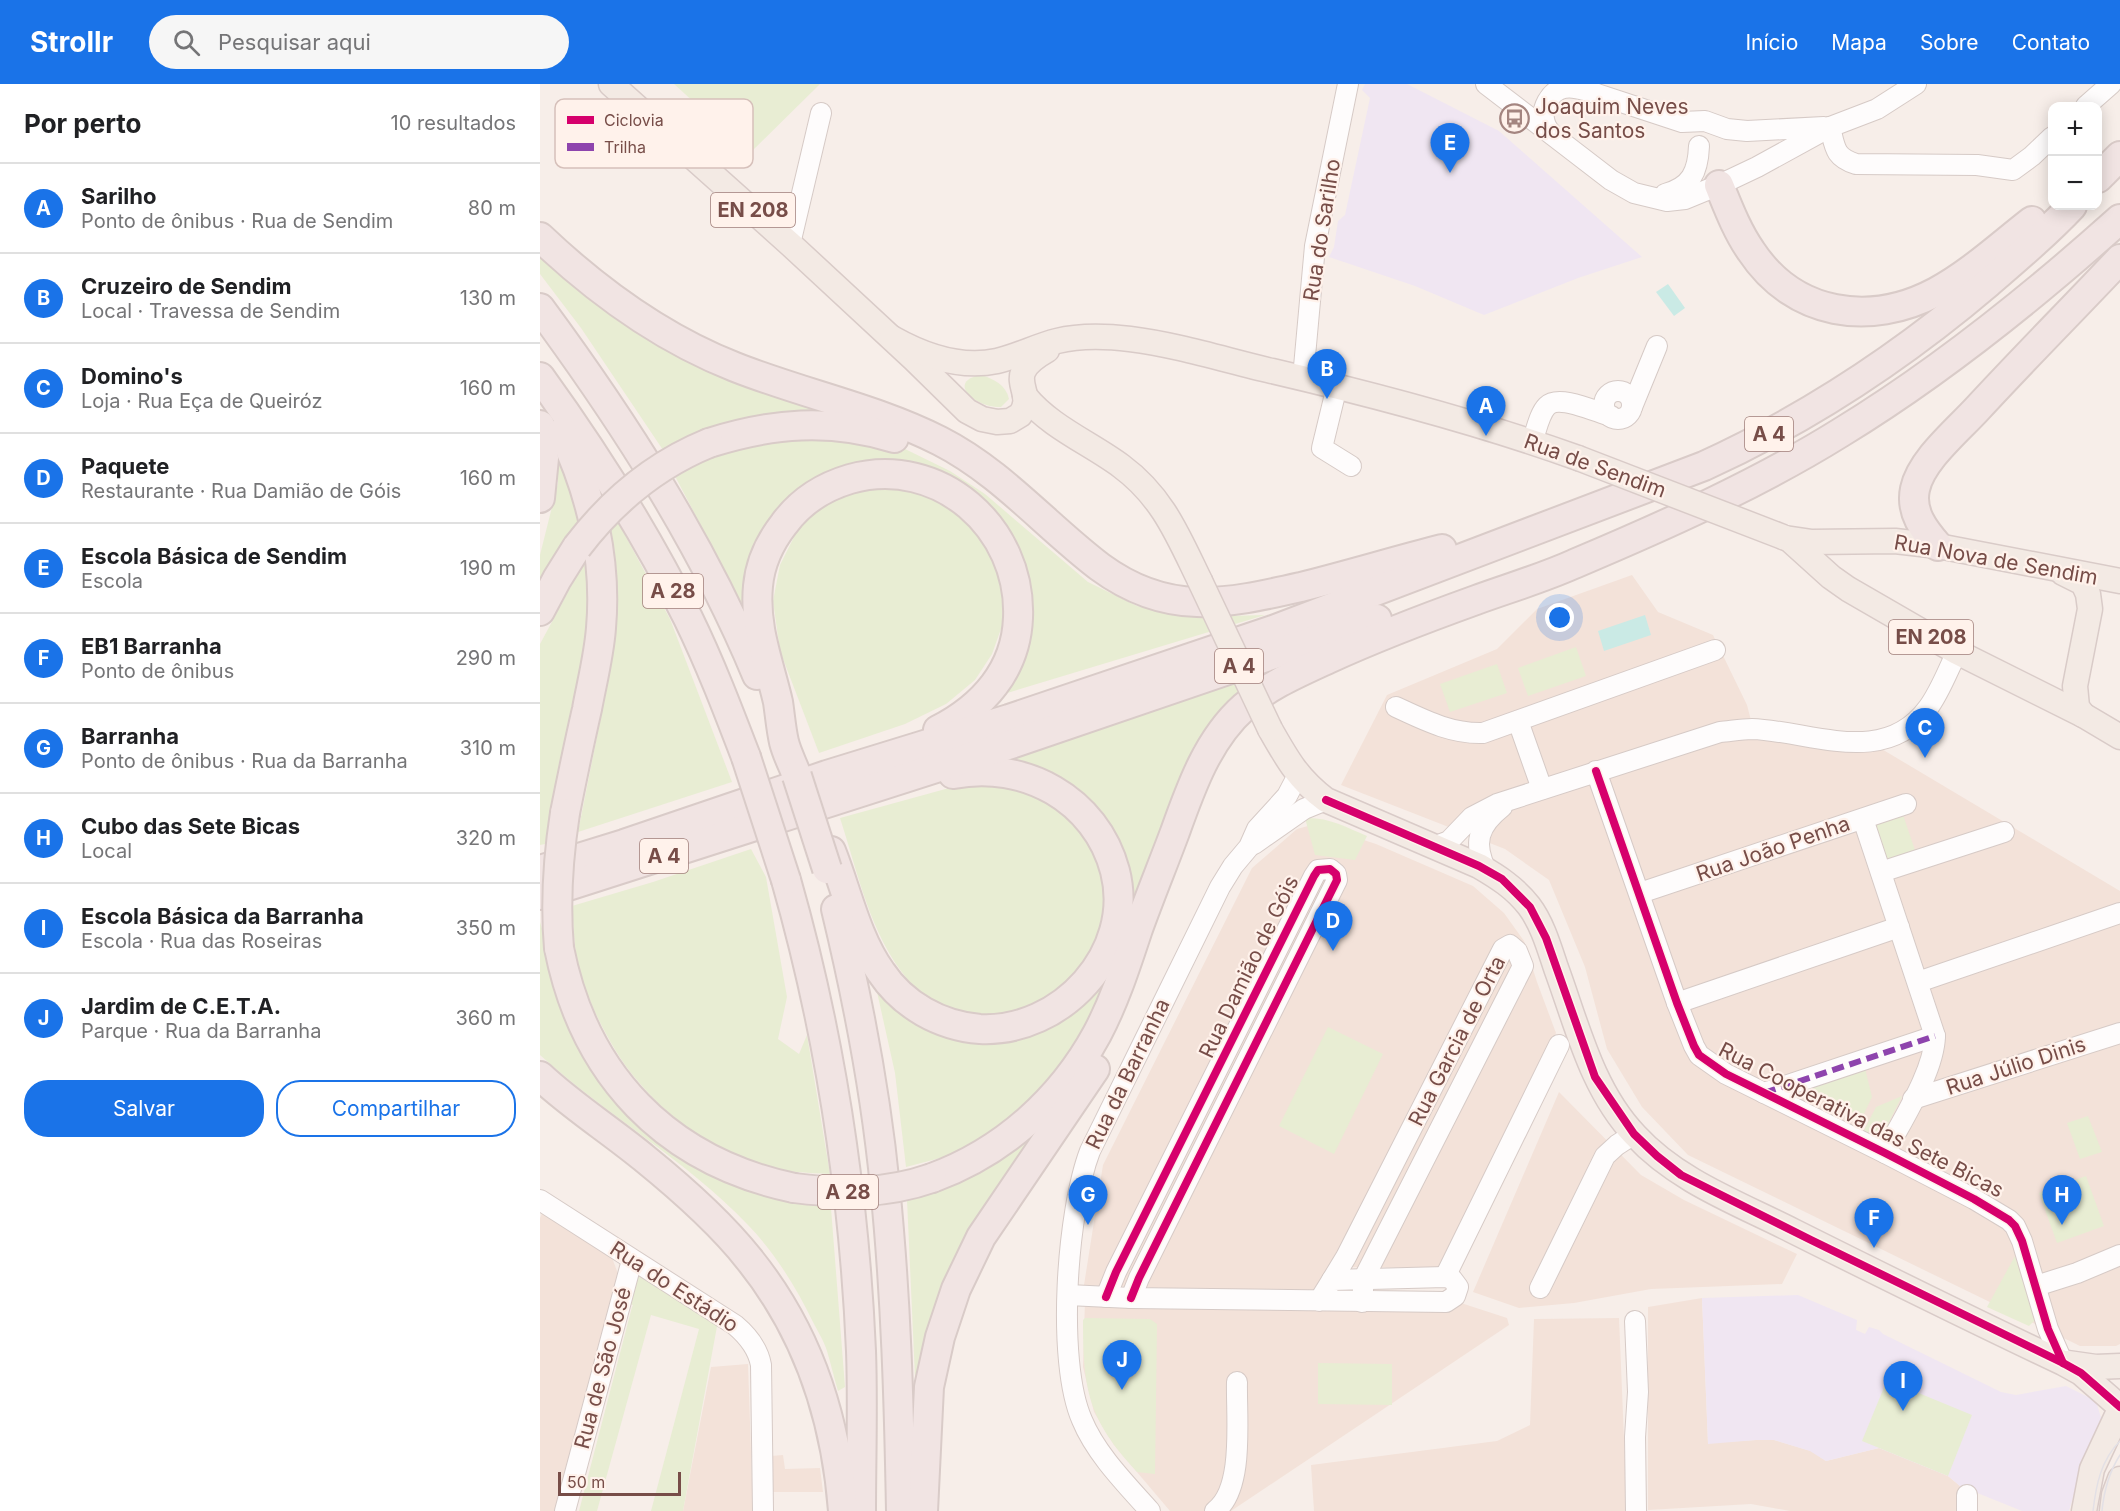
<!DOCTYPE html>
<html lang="pt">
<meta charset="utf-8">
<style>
body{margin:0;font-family:Inter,sans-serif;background:#f6f6f6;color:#202124}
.controls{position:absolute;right:18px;top:18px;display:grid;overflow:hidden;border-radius:12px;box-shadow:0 3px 15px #0003}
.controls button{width:54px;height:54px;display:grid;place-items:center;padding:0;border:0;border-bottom:2px solid #e0e0e0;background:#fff;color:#202124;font:30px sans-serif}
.scale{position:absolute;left:18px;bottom:15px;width:123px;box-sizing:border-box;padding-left:6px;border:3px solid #774d48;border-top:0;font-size:16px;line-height:21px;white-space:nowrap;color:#774d48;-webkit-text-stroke:4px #fff2eb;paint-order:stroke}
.you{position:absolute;left:1020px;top:534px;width:21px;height:21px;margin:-15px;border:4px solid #fff;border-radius:50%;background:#1a73e8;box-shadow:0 0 0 9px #1a73e833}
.badge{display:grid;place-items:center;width:39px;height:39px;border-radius:50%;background:#1a73e8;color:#fff;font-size:20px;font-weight:700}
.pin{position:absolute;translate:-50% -50px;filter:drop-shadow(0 2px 3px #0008)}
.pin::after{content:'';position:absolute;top:32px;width:21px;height:18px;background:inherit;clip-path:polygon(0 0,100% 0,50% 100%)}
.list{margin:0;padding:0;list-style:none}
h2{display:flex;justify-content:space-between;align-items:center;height:78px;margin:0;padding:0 24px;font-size:26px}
h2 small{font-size:20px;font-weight:400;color:#757577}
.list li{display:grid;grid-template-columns:39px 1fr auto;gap:18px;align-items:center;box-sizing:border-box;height:90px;padding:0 24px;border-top:2px solid #e0e0e0}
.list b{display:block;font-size:22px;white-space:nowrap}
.list p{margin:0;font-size:20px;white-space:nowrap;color:#757577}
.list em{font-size:20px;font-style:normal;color:#757577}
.actions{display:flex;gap:12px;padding:18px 24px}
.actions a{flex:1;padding:14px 0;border:2px solid #1a73e8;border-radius:24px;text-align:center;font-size:21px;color:#1a73e8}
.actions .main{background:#1a73e8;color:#fff}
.icon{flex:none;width:33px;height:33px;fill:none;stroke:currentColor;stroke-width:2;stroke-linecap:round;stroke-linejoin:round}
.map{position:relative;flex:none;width:1580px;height:1427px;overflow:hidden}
header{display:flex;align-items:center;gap:36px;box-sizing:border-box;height:84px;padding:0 30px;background:#1a73e8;color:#fff}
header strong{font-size:28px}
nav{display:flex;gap:33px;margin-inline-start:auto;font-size:21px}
.search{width:420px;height:54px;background:#f6f6f6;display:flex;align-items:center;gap:15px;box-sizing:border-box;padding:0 21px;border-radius:33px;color:#757577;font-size:22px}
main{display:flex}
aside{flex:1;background:#fff}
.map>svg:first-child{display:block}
</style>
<header>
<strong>Strollr</strong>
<div class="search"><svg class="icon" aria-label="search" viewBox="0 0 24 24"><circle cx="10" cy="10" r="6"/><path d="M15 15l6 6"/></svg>Pesquisar aqui</div>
<nav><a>Início</a><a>Mapa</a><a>Sobre</a><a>Contato</a></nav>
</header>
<main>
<aside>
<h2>Por perto<small>10 resultados</small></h2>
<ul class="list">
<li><span class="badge">A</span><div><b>Sarilho</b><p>Ponto de ônibus · Rua de Sendim</p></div><em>80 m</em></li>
<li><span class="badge">B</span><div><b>Cruzeiro de Sendim</b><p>Local · Travessa de Sendim</p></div><em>130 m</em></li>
<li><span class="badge">C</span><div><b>Domino's</b><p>Loja · Rua Eça de Queiróz</p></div><em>160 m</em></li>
<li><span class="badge">D</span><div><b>Paquete</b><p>Restaurante · Rua Damião de Góis</p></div><em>160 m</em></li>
<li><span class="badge">E</span><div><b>Escola Básica de Sendim</b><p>Escola</p></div><em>190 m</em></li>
<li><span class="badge">F</span><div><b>EB1 Barranha</b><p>Ponto de ônibus</p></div><em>290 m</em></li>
<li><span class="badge">G</span><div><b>Barranha</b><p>Ponto de ônibus · Rua da Barranha</p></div><em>310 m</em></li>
<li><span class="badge">H</span><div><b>Cubo das Sete Bicas</b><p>Local</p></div><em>320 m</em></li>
<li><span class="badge">I</span><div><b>Escola Básica da Barranha</b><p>Escola · Rua das Roseiras</p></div><em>350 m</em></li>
<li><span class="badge">J</span><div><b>Jardim de C.E.T.A.</b><p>Parque · Rua da Barranha</p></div><em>360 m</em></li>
</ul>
<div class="actions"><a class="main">Salvar</a><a>Compartilhar</a></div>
</aside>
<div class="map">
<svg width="1580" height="1427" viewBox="0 0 1580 1427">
<rect width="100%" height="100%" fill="#f7eee9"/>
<g fill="#f3e2d9">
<path d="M1092 491 1118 528 1173 551 1207 621 1216 656 1340 664 1580 807V1260L1576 1262H1540L1148 1071 1102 1023 1067 965 1045 883 1009 796 965 765 801 701 847 611 957 565 997 525Z"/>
<path d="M775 740 836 760 933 802 964 829 984 857 997 898 1016 949 898 1184 791 1183 774 1209 544 1201 563 1081 712 784 757 745Z"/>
<path d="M1019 1008 1101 1091 1144 1116 1257 1170 1242 1200 1111 1205 1034 1219 979 1224 933 1208Z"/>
<path d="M3 1127 71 1171 80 1195 18 1427H0V1134Z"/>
<path d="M1162 1214 1168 1359 1216 1356H1234L1271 1367 1286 1377 1339 1364 1408 1392 1420 1402 1419 1427H1250L1211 1420 1108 1426V1223Z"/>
<path d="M545 1216 921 1219 967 1234 969 1241 691 1427H630L574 1361 554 1328 543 1283Z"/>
<path d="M1079 1234 1087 1427H774L771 1381 957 1357 990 1341 994 1235Z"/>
<path d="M208 1280 213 1427H143L171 1283Z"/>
<path d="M243 1371 245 1385 280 1384 283 1408H233L231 1372Z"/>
</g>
<g fill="#f0e6f2">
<path d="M825 0H867L959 47 1102 173 1038 194 944 231 875 202 789 173 794 163 798 137 805 131 830 14 822 6Z"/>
<path d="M1258 1211 1317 1236 1316 1246 1325 1250 1329 1243 1339 1246 1343 1250 1461 1308 1476 1311 1526 1302 1556 1317 1562 1337 1548 1363 1529 1427H1482L1420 1402 1408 1392 1339 1364 1286 1377 1270 1367 1234 1356H1216L1168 1360 1162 1214Z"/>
</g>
<g fill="#e8edd3">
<path d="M134 0H280L210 69Z"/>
<path d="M0 165 31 195 314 332 143 356 123 366 41 244 0 190Z"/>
<path d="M441 291C454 295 466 301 469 315L461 323C434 324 406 297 441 291Z"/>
<path d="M240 352 321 355 365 365 410 387 445 410 548 498 597 522 653 533 725 531 454 613 485 505 402 393 271 401 207 530 135 392 165 374Z"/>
<path d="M17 363 42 436 0 508V471L18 399Z"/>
<path d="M54 393 130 535 192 698 38 748 70 587 77 536V507L74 462Z"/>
<path d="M349 400 411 420 449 458 464 511 462 542 452 570 435 596 406 620 365 640 279 669 240 567 233 517 240 481 259 443 285 418 312 406Z"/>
<path d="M47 473 52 495 43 593 5 760 0 761V560Z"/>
<path d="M1036 563 1046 592 988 612 978 584Z"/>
<path d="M957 580 967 609 910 628 900 600Z"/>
<path d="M739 583 685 623 653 663 619 751 574 891 525 980 474 1033 440 1055 404 1073 366 1083 355 989 333 890 358 919 482 952 511 943 538 925 563 894 590 805 586 776 575 748 561 726 537 703 515 689 474 674Z"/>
<path d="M450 697C464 701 495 706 507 712 516 717 528 734 535 742 540 747 546 753 550 759 581 807 562 877 518 909 495 926 458 932 431 930 410 928 381 912 368 896 330 851 318 789 300 734L420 701Z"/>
<path d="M1362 728 1376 769 1345 779 1331 739Z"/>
<path d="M765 734C788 733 806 743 827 752L815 776 775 771Z"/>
<path d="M211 765 226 793 247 913 238 955 259 970 267 951 290 1090C268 1089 244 1088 222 1082 175 1068 127 1033 96 995 72 967 49 920 39 886 34 866 34 843 32 822L113 798Z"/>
<path d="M0 838 30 936 52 977 226 1108 291 1124 305 1303 298 1307C294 1294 291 1280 287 1267 284 1257 278 1248 273 1238 256 1203 235 1169 208 1141 146 1076 66 1031 0 971Z"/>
<path d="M788 943 843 970 794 1070 739 1042Z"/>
<path d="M1325 984 1332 1013 1322 1034 1264 1003Z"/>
<path d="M1362 1012 1341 1054 1339 1056 1322 1050 1336 1023Z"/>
<path d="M514 1030 404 1201 375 1293 367 1116 396 1107Z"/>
<path d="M1548 1032 1562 1068 1540 1075 1527 1039Z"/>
<path d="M1546 1092 1564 1142 1517 1159 1499 1109Z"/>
<path d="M1475 1172 1494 1233V1237L1489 1242 1447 1223Z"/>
<path d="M98 1190 178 1237 143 1427H111L159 1245 111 1231 57 1427H39L92 1223 93 1221 89 1220Z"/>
<path d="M545 1234 610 1235 617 1240 615 1390 597 1388C548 1335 543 1307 543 1236Z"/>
<path d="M778 1279 852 1280V1321L778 1320Z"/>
<path d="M1347 1296 1432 1331 1408 1392 1322 1357Z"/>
</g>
<g fill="#caeae5">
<path d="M1128 200 1145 224 1134 232 1116 208Z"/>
<path d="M1105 531 1111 551 1064 567 1058 547Z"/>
</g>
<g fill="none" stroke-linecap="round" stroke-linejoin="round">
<defs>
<g id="minor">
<path d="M946 0 1071 96 1094 109 1127 117 1145 115 1179 101 1217 83 1290 43 1337 25 1376 0"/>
<path d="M1034 0 1057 10 1142 38 1165 37 1187 45 1207 47 1284 43"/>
<path d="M1546 22 1571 0"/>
<path d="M1290 43C1295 63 1294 73 1316 80L1437 81 1473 86 1492 72 1512 53"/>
<path d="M1013 51C1010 48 1006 43 1005 39 1000 25 1010 7 1024 4 1032 2 1041 5 1048 7"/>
<path d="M1125 110C1151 103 1158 88 1159 62"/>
<path d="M250 160 281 29"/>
<path d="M763 294 775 162 808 0"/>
<path d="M797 302 782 364 811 382"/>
<circle cx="1078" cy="321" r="14"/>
<path d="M1092 323 1117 262"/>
<path d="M992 358C996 348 999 330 1007 322 1019 310 1056 328 1071 332"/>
<path d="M856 623C884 636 911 650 943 649L1175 566"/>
<path d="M978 637 1002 705"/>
<path d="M1056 687 1137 919 1154 962 1159 971 1186 990 1345 1069 1434 1115 1469 1136 1475 1142 1482 1157 1508 1245 1523 1279"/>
<path d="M1323 735 1395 952C1394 988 1362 1036 1345 1069"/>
<path d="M714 760 764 725 786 716"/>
<path d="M893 763 909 757 932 733 957 720 1180 648C1191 647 1202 645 1212 645 1271 647 1344 684 1388 624 1400 608 1408 586 1417 568"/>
<path d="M946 786C933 759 938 742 962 723"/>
<path d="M1341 788 1464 748"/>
<path d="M1100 809 1366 720"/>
<path d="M1378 898 1580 829"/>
<path d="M1137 919 1359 843"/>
<path d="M1224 1009 1395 952"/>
<path d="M1373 1015 1580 949"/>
<path d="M0 1116 195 1241C208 1252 218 1264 221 1281L223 1427"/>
<path d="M905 1193 1019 961"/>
<path d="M792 1196 806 1173 963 865 970 861 977 867 983 882 824 1194 822 1218"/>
<path d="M1496 1202 1537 1189 1580 1171"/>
<path d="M1000 1204 1065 1072 1077 1061 1094 1050"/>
<path d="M528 1211 591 1214 906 1218 915 1212 918 1203 912 1195 905 1193 792 1196 779 1217"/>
<path d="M566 1213 576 1188 774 792 778 786 790 785 796 790 797 796 599 1194 591 1214"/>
<path d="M1095 1237 1098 1308 1095 1353 1096 1427"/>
<path d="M25 1427 92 1176"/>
<path d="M610 1427C586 1400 556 1370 542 1336 516 1277 527 1127 550 1067L680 803 693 782 709 763 717 745 747 712 758 691"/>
<path d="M675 1427C705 1405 696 1332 697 1298"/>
<path d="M1427 1427V1411"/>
</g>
<g id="major">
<path d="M71 0 250 160 374 275 427 327 442 335 457 338 470 337 480 331C499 306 458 294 507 266"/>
<path d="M352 254C384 272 420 285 457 277 478 272 497 262 517 257 541 251 565 252 590 255 638 261 685 276 732 287 835 311 938 338 1038 374"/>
<path d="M485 312C510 343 550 359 581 382 623 413 638 452 660 497"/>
<path d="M1245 454 1272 458 1355 457 1398 462 1580 497"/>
<path d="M1250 456 1291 493 1308 505 1417 568 1543 631 1580 653"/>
<path d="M1523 489 1543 499 1548 510 1550 525 1535 602 1537 623 1543 631"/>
<path d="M730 645C747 675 758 695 786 716L939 782C958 793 975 804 989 822 1002 839 1009 863 1016 884 1037 941 1052 1006 1095 1051 1137 1097 1198 1119 1253 1147 1343 1192 1432 1236 1523 1279L1541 1289 1580 1323"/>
<path d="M1528 1279 1556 1283 1580 1282"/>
<path d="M1544 1427 1552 1385 1580 1325"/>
<path d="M1572 1427 1574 1411 1580 1395"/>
</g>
<g id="highway">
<path d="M1558 94 1580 72"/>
<path d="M1179 101C1188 123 1197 147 1211 167 1254 232 1330 243 1396 208 1431 189 1461 161 1492 137"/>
<path d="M0 153C58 208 121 254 195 283 263 310 335 324 400 357 461 388 506 442 560 483 628 533 685 520 761 503 809 491 855 477 902 465"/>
<path d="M0 224C84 338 162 459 217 591"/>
<path d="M0 293C55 369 106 450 148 534 170 579 188 626 206 673"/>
<path d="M0 341 4 374 0 414"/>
<path d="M22 348C51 408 67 476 61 544 59 571 52 598 47 625 39 660 32 694 25 729"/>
<path d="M169 359C232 339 290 334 354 354"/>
<path d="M1398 462C1384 446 1370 428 1375 405 1381 376 1418 346 1438 324 1485 273 1533 225 1580 175"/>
<path d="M0 527 17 495 37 463"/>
<path d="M257 692C253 681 247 670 244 658 241 645 240 631 238 618 229 579 214 543 218 502 220 480 230 458 244 440 260 418 283 403 310 395 399 370 482 444 478 534 476 586 443 623 398 646"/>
<path d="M291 767C307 807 316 853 341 888 363 921 400 942 440 945 521 949 596 869 575 787 556 715 484 676 413 690"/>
<path d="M0 786 84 760 287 691 469 635 733 546 1164 382C1267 335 1361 273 1448 199 1477 174 1506 150 1532 122"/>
<path d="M246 796C290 950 314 1107 321 1267 323 1320 321 1374 321 1427"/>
<path d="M0 811 474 659 837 535"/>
<path d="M296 825C318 916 336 1010 345 1103 356 1211 359 1319 361 1427"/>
<path d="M19 864C44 991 126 1077 254 1104"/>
<path d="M0 992C32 1022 70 1046 104 1074 141 1104 179 1137 209 1175 268 1248 296 1334 303 1427"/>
<path d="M392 1094C463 1068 521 1016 557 950 575 916 586 881 598 845 610 812 623 780 635 748 651 703 668 655 704 623 729 601 758 589 788 575 836 553 886 534 936 516 969 504 1003 494 1034 480 1124 442 1218 400 1300 349 1400 288 1493 213 1580 135"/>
<path d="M383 1427 389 1303 400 1253 416 1205 441 1153 555 985"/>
</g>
</defs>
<use href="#minor" stroke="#d6cac6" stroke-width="22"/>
<use href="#major" stroke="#d9cbc8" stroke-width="27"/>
<use href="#highway" stroke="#d9cbc8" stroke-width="32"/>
<use href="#minor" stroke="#fefcfc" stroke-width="20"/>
<use href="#major" stroke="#f3eae4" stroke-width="24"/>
<use href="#highway" stroke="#f1e4e3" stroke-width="28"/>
<g stroke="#e3e0e5" stroke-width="1.5">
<path d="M1553 1427C1556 1401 1561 1376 1580 1357"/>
<path d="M1562 1427C1564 1407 1569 1388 1580 1371"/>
</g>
<defs>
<g id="major-bridge">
<path d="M1038 374 1243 453"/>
<path d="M660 497 730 645"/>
</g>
<g id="highway-bridge">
<path d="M37 463C72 417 115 381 169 359"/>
<path d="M206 673 246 796"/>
<path d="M257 692 287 785"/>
<path d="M19 864C15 818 18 774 25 729"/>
<path d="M254 1104C301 1110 346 1110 392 1094"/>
</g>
</defs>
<use href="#major-bridge" stroke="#d9cbc8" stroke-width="27" stroke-linecap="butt"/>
<use href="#highway-bridge" stroke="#d9cbc8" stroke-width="32" stroke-linecap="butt"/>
<use href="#major-bridge" stroke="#f3eae4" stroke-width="24"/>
<use href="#highway-bridge" stroke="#f1e4e3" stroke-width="28"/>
<path stroke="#8e44ad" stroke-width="6" stroke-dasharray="12 6" stroke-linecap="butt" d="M1224 1009 1395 952"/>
<defs>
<g id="cycleway">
<path d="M1056 687 1137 919 1154 962 1159 971 1186 990 1345 1069 1434 1115 1469 1136 1475 1142 1482 1157 1508 1245 1523 1279"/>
<path d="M786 716 939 782 962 795 990 823 1006 854 1055 993 1094 1050 1117 1072 1141 1091 1271 1156 1523 1279 1541 1289 1580 1323"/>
<path d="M566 1213 576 1188 774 792 778 786 790 785 796 790 797 796 599 1194 591 1214"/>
</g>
</defs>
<use href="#cycleway" stroke="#fff2eb" stroke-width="11"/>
<use href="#cycleway" stroke="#d6006c" stroke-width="8"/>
</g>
<defs>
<symbol id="bus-ring" viewBox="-11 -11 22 22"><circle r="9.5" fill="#fff2eb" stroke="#a48580" stroke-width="1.5"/><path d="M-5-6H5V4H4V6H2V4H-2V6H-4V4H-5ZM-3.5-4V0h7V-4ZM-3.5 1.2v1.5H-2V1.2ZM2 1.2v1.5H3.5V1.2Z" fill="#a48580"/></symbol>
</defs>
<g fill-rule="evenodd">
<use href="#bus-ring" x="958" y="18" width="33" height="33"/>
</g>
<g text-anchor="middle" stroke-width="4.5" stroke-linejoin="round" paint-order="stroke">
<g fill="#fff2eb" stroke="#a07e79" stroke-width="1.5">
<rect x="171" y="109" width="84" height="34" rx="4.5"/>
<rect x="1205" y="333" width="48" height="34" rx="4.5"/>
<rect x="103" y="490" width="60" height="34" rx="4.5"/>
<rect x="1349" y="536" width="84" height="34" rx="4.5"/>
<rect x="675" y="565" width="48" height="34" rx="4.5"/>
<rect x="100" y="755" width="48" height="34" rx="4.5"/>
<rect x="278" y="1091" width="60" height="34" rx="4.5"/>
</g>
<g font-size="20" font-weight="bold" fill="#774d48">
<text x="213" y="133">EN 208</text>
<text x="1229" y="357">A 4</text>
<text x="133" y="514">A 28</text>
<text x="1391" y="560">EN 208</text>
<text x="699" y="589">A 4</text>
<text x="124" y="779">A 4</text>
<text x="308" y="1115">A 28</text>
</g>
<g font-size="21" fill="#774d48" stroke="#fff2eb" text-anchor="start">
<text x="995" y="30">Joaquim Neves<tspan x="995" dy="24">dos Santos</tspan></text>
</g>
<g font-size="21" fill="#774d48" stroke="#fff2eb">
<text transform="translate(782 146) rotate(-81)" y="7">Rua do Sarilho</text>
<text transform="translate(1055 382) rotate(20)" y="7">Rua de Sendim</text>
<text transform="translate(1456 476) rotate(10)" y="7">Rua Nova de Sendim</text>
<text transform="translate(1233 765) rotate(-19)" y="7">Rua João Penha</text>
<text transform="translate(709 883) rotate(-64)" y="7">Rua Damião de Góis</text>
<text transform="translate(917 957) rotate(-63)" y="7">Rua Garcia de Orta</text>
<text transform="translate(1476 982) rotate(-18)" y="7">Rua Júlio Dinis</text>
<text transform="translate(588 990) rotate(-64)" y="7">Rua da Barranha</text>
<text transform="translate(1321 1036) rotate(27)" y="7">Rua Cooperativa das Sete Bicas</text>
<text transform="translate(134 1203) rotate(33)" y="7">Rua do Estádio</text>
<text transform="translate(63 1284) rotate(-75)" y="7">Rua de São José</text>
</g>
</g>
<rect x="15" y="15" width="198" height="69" rx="9" fill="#fff2eb" stroke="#d6c0ba" stroke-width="1.5"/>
<rect x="27" y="32" width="27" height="8" fill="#d6006c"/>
<rect x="27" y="59" width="27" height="8" fill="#8e44ad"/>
<g font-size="16" fill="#774d48">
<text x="64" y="42">Ciclovia</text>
<text x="64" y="69">Trilha</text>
</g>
</svg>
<div class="controls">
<button>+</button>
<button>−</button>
</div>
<div class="scale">50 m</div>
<div class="you"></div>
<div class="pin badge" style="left:946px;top:352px">A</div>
<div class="pin badge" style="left:787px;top:315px">B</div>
<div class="pin badge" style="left:1385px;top:674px">C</div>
<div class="pin badge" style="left:793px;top:867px">D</div>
<div class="pin badge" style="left:910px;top:89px">E</div>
<div class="pin badge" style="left:1334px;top:1164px">F</div>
<div class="pin badge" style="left:548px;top:1141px">G</div>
<div class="pin badge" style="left:1522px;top:1141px">H</div>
<div class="pin badge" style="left:1363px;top:1327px">I</div>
<div class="pin badge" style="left:582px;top:1306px">J</div>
</div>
</main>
